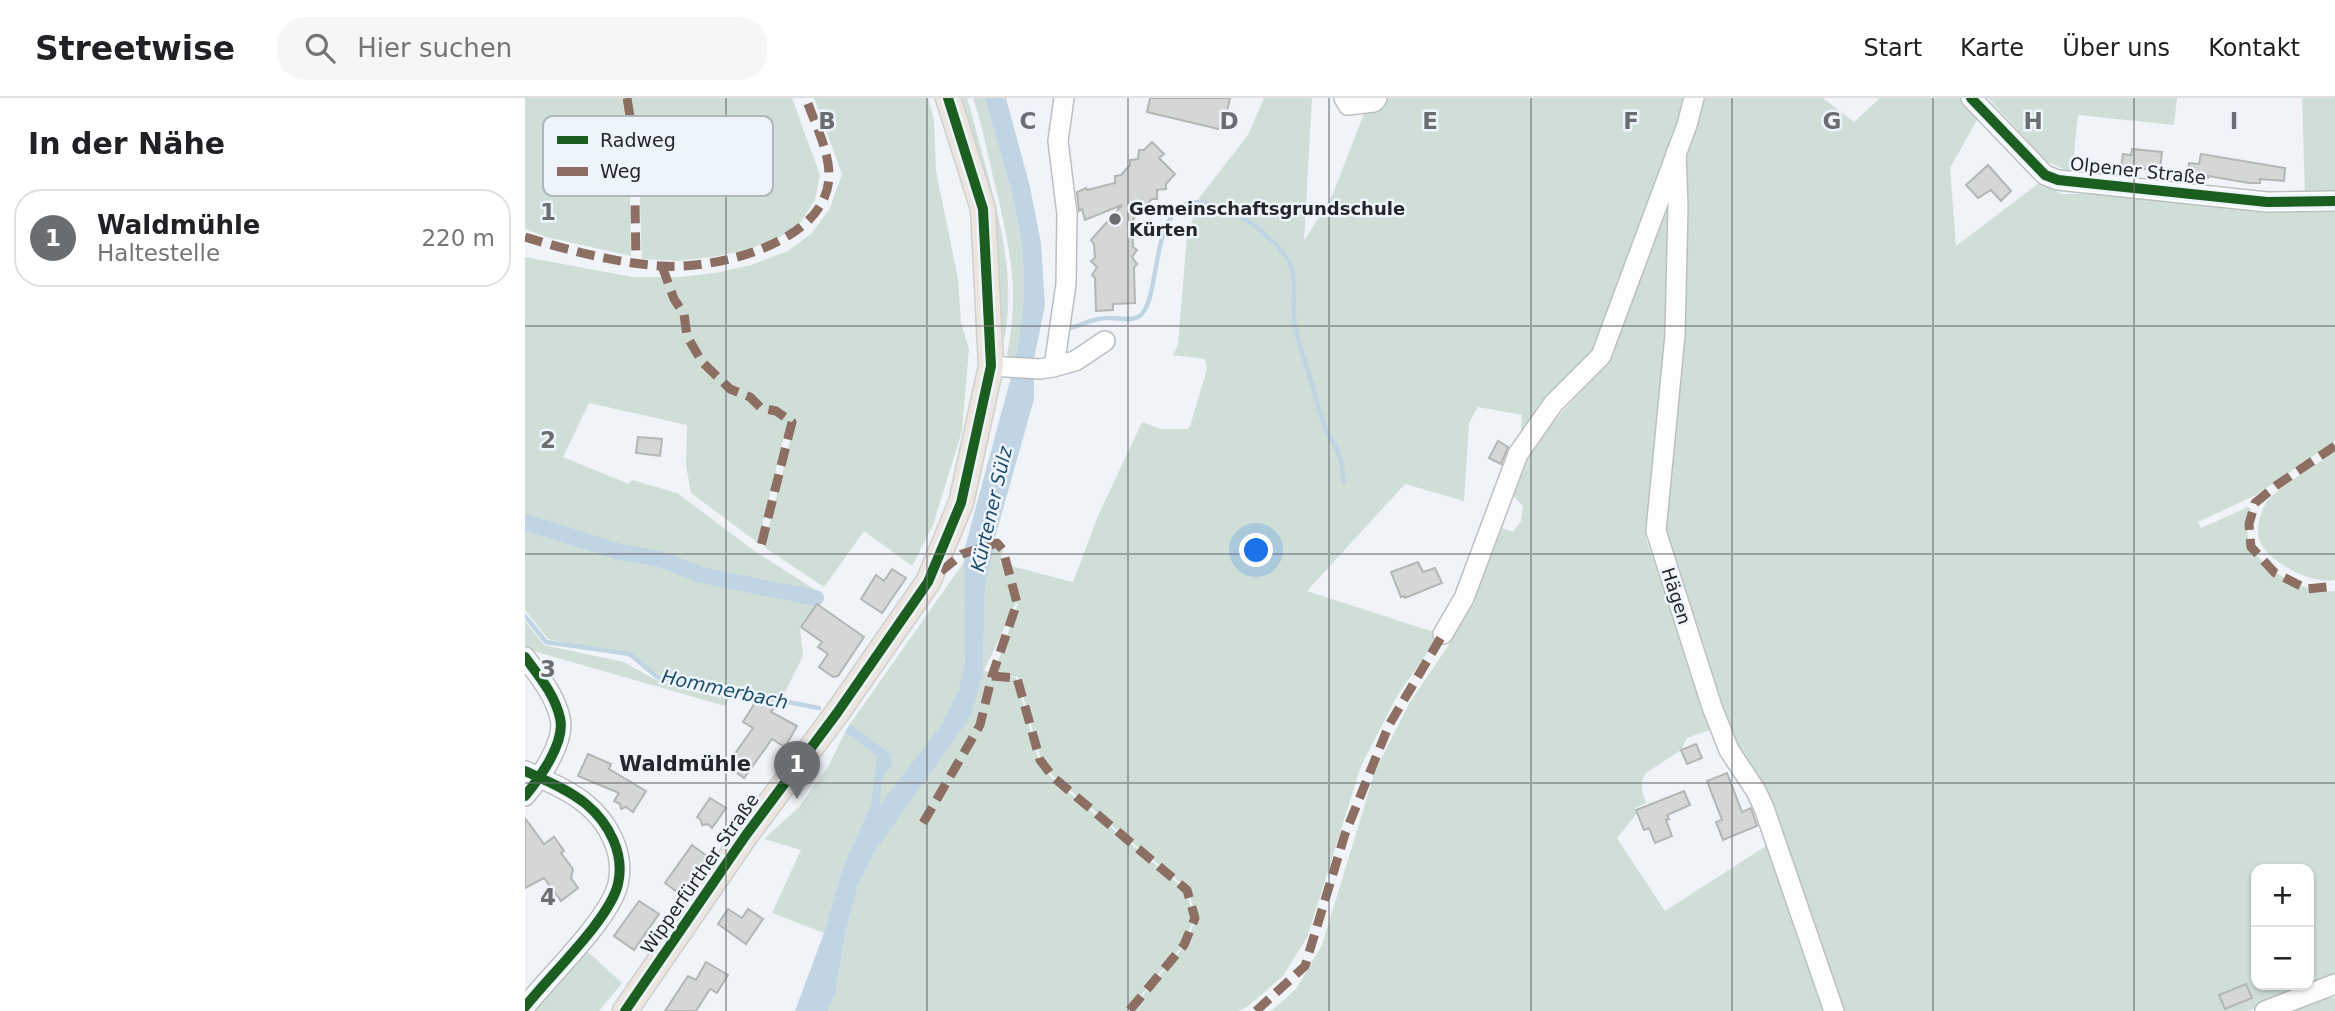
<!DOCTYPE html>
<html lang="de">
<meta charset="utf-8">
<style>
body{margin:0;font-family:"DejaVu Sans",sans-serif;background:#f6f6f6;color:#202124}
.controls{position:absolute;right:21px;bottom:21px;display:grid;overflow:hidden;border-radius:14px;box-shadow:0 2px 5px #0004}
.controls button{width:63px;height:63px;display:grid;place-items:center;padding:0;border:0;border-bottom:2px solid #e0e0e0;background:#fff;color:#202124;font:35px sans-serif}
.you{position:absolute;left:732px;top:453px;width:24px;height:24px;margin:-18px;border:5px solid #fff;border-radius:50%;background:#1a73e8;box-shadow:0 0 0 10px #1a73e833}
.badge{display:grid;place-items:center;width:46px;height:46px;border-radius:50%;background:#6b6e71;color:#fff;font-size:23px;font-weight:700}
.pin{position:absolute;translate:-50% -58px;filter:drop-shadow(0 2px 4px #0008)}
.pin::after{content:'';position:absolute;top:37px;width:24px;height:21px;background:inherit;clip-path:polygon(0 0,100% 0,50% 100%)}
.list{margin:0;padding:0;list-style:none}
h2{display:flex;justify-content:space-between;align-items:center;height:91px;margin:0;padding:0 28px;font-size:30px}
h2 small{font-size:23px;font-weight:400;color:#757577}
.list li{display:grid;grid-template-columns:46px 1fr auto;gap:21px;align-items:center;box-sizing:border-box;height:98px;margin:0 14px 14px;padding:0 14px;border:2px solid #e0e0e0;border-radius:28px}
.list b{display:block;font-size:26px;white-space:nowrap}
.list p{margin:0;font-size:23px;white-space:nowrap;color:#757577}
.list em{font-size:23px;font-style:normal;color:#757577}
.icon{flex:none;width:38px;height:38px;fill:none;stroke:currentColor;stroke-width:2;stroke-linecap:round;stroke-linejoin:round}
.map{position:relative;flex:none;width:1810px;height:913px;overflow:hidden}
header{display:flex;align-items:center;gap:42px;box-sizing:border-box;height:98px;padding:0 35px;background:#fff;border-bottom:2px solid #e0e0e0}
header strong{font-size:33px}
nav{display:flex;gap:38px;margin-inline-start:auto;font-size:24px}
.search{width:490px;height:63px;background:#f6f6f6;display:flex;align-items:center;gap:18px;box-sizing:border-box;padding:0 24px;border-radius:28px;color:#757577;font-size:26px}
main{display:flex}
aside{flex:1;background:#fff}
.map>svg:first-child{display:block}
</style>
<header>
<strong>Streetwise</strong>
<div class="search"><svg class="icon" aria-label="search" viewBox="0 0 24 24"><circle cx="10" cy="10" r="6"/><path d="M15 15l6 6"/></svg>Hier suchen</div>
<nav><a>Start</a><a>Karte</a><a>Über uns</a><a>Kontakt</a></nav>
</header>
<main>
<aside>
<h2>In der Nähe<small></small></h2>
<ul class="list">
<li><span class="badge">1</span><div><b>Waldmühle</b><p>Haltestelle</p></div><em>220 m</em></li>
</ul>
</aside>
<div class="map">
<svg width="1810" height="913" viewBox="0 0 1810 913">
<rect width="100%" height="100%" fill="#f0f4f8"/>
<g fill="#cfdfd8" fill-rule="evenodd">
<path d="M0 0H97L104 44 106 158 21 139 0 131Z"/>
<path d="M106 0H267L295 77 290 102 276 124 255 139 222 152 187 159 152 163 117 161 113 44Z"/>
<path d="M289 0H403L409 22 411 73 433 181 436 225 444 251 437 333 408 427 387 468 339 433 299 489 239 449 270 323 262 326 233 445 166 395 161 367 162 327 64 305 38 359 104 386 107 382 152 395 231 454 295 495 178 473 136 457 97 449 0 418V159L108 179H154L190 175 226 167 263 153 287 135 305 110 317 76Z"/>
<path d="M434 0H442L446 13C464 86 496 171 478 246L474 177 459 91Z"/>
<path d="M448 0H460C476 60 499 123 499 185 499 210 495 235 491 260H486L482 256C496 192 483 140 468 79 462 53 457 26 448 0Z"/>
<path d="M739 0H787L779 143 808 96 838 18 852 0H1159L1137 72 1063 265 995 346 997 317 953 309 944 325 939 403 880 386 782 493 915 536 872 598 836 668 782 840 757 879 722 909 714 913H605L660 847 671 820 663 791 528 678 516 662 493 579 485 578 491 580 514 663 527 680 661 792 669 820 659 846 603 913H303L310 897 321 832 333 787 352 750 458 573 460 488 470 448 478 452 475 465 548 484 573 418 617 324 636 331H662L665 328 682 271 680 261 648 257 653 247 662 138 675 99 723 37ZM491 505 493 506 469 575 459 573Z"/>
<path d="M1175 0H1298L1329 24 1355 0H1436L1453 20 1425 70 1431 148 1514 85 1537 96H1582L1742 115 1810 113V343L1731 397 1673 424 1676 430 1723 409 1726 411C1723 421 1721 434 1724 444 1732 470 1784 498 1810 493V878L1723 913H1320L1256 742 1205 639 1136 420 1161 42ZM1731 771H1784V887H1731Z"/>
<path d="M1463 0H1652L1649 27 1553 17 1547 75 1521 63Z"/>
<path d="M1777 0H1810V95L1780 96Z"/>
<path d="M1149 77 1139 318 1121 441 1188 631 1162 640 1156 652 1121 675C1114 685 1117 694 1121 705L1110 710 1112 715 1092 740 1140 813 1244 746 1306 913H746L771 891 797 847 850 673 885 604 927 542 977 430 988 434 996 423 998 408 987 397 1007 353 1030 322 1088 258Z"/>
<path d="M1810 354V482C1788 487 1741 464 1734 441 1731 431 1735 414 1741 405 1749 392 1795 364 1810 354Z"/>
<path d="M0 429 93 458 134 466 175 482 292 506 275 529 278 558 257 600 133 576 101 557 23 541 0 512Z"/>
<path d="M439 464C439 499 445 562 434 593 417 636 382 671 354 707L357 682 367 666 366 656 325 626Z"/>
<path d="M0 523 19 547 99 564 131 582 205 598 200 608 5 552 0 548Z"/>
<path d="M320 634 353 658 346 706 318 769 299 835 247 815 276 752 239 741 274 709 303 669Z"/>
<path d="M61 852 97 885 74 913H8Z"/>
<path d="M1793 897 1810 900V913H1756Z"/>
</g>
<path fill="#c0d4e3" d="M460 0H481L505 89 516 145 520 207 509 261V301L469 443 470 448 460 488 458 573 446 618 352 750 333 787 321 832 310 897 303 913H270L299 835 318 769 346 706 352 658 320 634 325 626 366 656 367 666 357 682 355 706 415 629 434 592 440 563 439 453 486 279 487 260 491 259C495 235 499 210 499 184 499 122 476 60 460 0Z"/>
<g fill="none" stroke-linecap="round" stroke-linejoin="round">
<g stroke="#c0d4e3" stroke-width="4.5">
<path d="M541 231C555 228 567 220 582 220 592 219 603 224 613 219 634 208 626 136 652 112 681 85 745 134 762 160 775 181 765 205 770 227 773 246 781 265 786 283 791 298 794 315 800 329 804 339 811 347 814 357 817 365 818 375 819 383"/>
<path d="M0 518 21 544 105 556 132 579 294 610"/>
</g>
<path stroke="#c0d4e3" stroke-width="16" d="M0 424 95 454 135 461 176 477 291 500"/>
</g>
<g fill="#d5d6d6" stroke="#b4b5b5" stroke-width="2">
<path d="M625 0H705L698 32 622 14Z"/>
<path d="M627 44 639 56 634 60 650 76 641 86V91L632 92V101H627L610 118 607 125 608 149 612 152 607 159 612 166 609 170 610 205 588 206V212L571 213 570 180 567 177 572 169 566 163 570 160 569 146 566 142 597 107 560 122 557 111 554 113 552 94 561 90 562 92 590 85V78L596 77 605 67V62L613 61 614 52H619Z"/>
<path d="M1607 51 1637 54 1635 72 1596 69 1598 56 1606 57Z"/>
<path d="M1676 56 1760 70 1759 83 1735 81V85H1724L1683 78V80L1662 78 1664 65 1674 66Z"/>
<path d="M1463 67 1486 93 1476 103 1466 92 1453 100 1441 87Z"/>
<path d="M113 339 137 341 135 358 111 355Z"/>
<path d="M973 343 983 349 976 366 964 360Z"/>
<path d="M893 464 898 474 910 470 917 485 880 500 879 498 876 499 866 474Z"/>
<path d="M367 471 381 480 357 515 336 501 351 477 359 483Z"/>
<path d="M292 506 339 539 313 578 308 579 294 569 303 556 293 549 297 544 276 529Z"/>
<path d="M231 603 251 607 246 614 272 628 260 649 247 641 219 680 202 667 228 630 218 624Z"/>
<path d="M1171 646 1177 660 1162 666 1156 652Z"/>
<path d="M63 656 86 666 84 671 121 693 108 714 101 709 96 711 95 706 89 703 94 695 53 678Z"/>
<path d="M1202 675 1217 714 1226 710 1232 728 1198 742 1191 724 1197 722 1182 683Z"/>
<path d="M1159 693 1165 707 1142 717 1144 721 1141 722 1147 738 1130 745 1124 730 1119 732 1111 712Z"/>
<path d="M185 700 201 710 187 730 183 726 177 727 176 722 172 719Z"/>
<path d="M0 720 19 746 29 739 39 753 36 755 48 771 46 780 53 790 36 803 19 780 0 790Z"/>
<path d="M167 747 183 759 173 773 175 776 159 799 140 785Z"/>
<path d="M114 803 134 816 109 852 89 838Z"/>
<path d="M203 811 217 820 223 811 238 821 221 846 193 826Z"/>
<path d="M181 864 203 877 192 895 185 891 171 913H140L163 878 171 882Z"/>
<path d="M1721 886 1727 900 1700 911 1694 897Z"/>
</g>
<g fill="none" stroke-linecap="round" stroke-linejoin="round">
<defs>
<g id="minor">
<path d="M819 0 823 7 849 4 852 0"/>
<path d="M1446 0 1520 77 1533 82 1742 104 1810 103"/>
<path d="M1151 55 1153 109 1150 237 1131 433 1187 609 1204 652 1231 693 1239 710 1309 913"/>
<path d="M466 268 515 271 528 269 530 262 541 186 542 116 533 43 539 0"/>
<path d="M528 269 550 263 580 243"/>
<path d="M918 536 939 500 993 356 1028 306 1076 258 1162 27 1169 0"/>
<path d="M0 559C14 578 30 597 35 620 41 644 14 681 0 698"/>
<path d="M0 673C20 682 44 692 61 706 84 725 100 756 93 786 85 821 24 878 0 909"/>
<path d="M1740 913 1810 886"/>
</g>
<path id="major" d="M100 913 221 737 312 615 403 484 436 405 466 268 458 111 423 0"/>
</defs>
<use href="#minor" stroke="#bcbfc2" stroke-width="22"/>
<use href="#major" stroke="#ced0d2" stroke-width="27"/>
<use href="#minor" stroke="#fdfdfe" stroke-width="19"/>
<use href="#major" stroke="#ebe5de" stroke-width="24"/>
<g stroke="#8d6e63" stroke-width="9" stroke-dasharray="18 9" stroke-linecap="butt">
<path d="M102 0 109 44 111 165"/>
<path d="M0 139C43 152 91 165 136 168 189 172 304 145 304 77 304 52 289 24 281 0"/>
<path d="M137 168 149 201 159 216 162 238 177 264 205 291 225 299 236 310 251 313 267 324 235 452"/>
<path d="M1810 348 1752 387 1730 405 1724 426 1726 449 1750 475 1782 491 1810 488"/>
<path d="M467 578 492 580 515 662 528 679 662 792 670 820 659 847 604 913"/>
<path d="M398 725 455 627 467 578 492 505 478 452 472 445 437 456 408 480"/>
<path d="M731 913 780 868 820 736 864 627 918 536"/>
</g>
<defs>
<g id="cycleway">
<path d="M1446 0 1520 77 1533 82 1742 104 1810 103"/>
<path d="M0 559C14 578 30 597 35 620 41 644 14 681 0 698"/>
<path d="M0 673C20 682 44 692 61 706 84 725 100 756 93 786 85 821 24 878 0 909"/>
<path d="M100 913 221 737 312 615 403 484 436 405 466 268 458 111 423 0"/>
</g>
</defs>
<use href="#cycleway" stroke="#edf4fc" stroke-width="15"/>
<use href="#cycleway" stroke="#1b5e20" stroke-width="10"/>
</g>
<path fill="none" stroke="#6b6e71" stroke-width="2" stroke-opacity="0.55" d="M201 0V913M402 0V913M603 0V913M804 0V913M1006 0V913M1207 0V913M1408 0V913M1609 0V913M0 228H1810M0 456H1810M0 685H1810"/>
<circle fill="#6b6e71" stroke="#edf4fc" stroke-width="2.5" cx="590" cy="121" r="7"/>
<g text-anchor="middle" stroke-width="5" stroke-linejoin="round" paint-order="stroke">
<g font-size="18" fill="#242629" stroke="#edf4fc">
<text transform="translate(1613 73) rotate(6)" y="6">Olpener Straße</text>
<text transform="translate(1151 498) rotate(72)" y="6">Hägen</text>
<text transform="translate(175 776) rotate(-55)" y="6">Wipperfürther Straße</text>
</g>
<g font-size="18" font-weight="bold" fill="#242629" stroke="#edf4fc" text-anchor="start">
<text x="604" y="117">Gemeinschaftsgrundschule<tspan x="604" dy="21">Kürten</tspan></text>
</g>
<g font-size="19" font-style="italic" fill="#1f4e6b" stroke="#edf4fc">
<text transform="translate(466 411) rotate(-77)" y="7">Kürtener Sülz</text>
<text transform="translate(200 591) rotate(12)" y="7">Hommerbach</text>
</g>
<g font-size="21" font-weight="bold" fill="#242629" stroke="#edf4fc">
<text x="160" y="673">Waldmühle</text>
</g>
</g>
<rect x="18" y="18" width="230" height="80" rx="10" fill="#edf4fc" stroke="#b1b6bd" stroke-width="2"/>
<rect x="32" y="38" width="31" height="8" fill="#1b5e20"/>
<rect x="32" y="69" width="31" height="9" fill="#8d6e63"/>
<g font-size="19" fill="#242629">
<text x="75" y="49">Radweg</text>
<text x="75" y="80">Weg</text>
</g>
<g font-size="23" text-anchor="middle" font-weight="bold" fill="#6b6e71" stroke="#edf4fc" stroke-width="5" stroke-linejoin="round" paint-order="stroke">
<text x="302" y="31">B</text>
<text x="503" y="31">C</text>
<text x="704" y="31">D</text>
<text x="905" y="31">E</text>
<text x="1106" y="31">F</text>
<text x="1307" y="31">G</text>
<text x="1508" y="31">H</text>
<text x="1709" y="31">I</text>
<text x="23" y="122">1</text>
<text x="23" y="350">2</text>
<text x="23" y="579">3</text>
<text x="23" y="807">4</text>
</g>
</svg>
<div class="controls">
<button>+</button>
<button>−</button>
</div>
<div class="you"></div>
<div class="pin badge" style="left:272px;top:701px">1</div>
</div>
</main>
